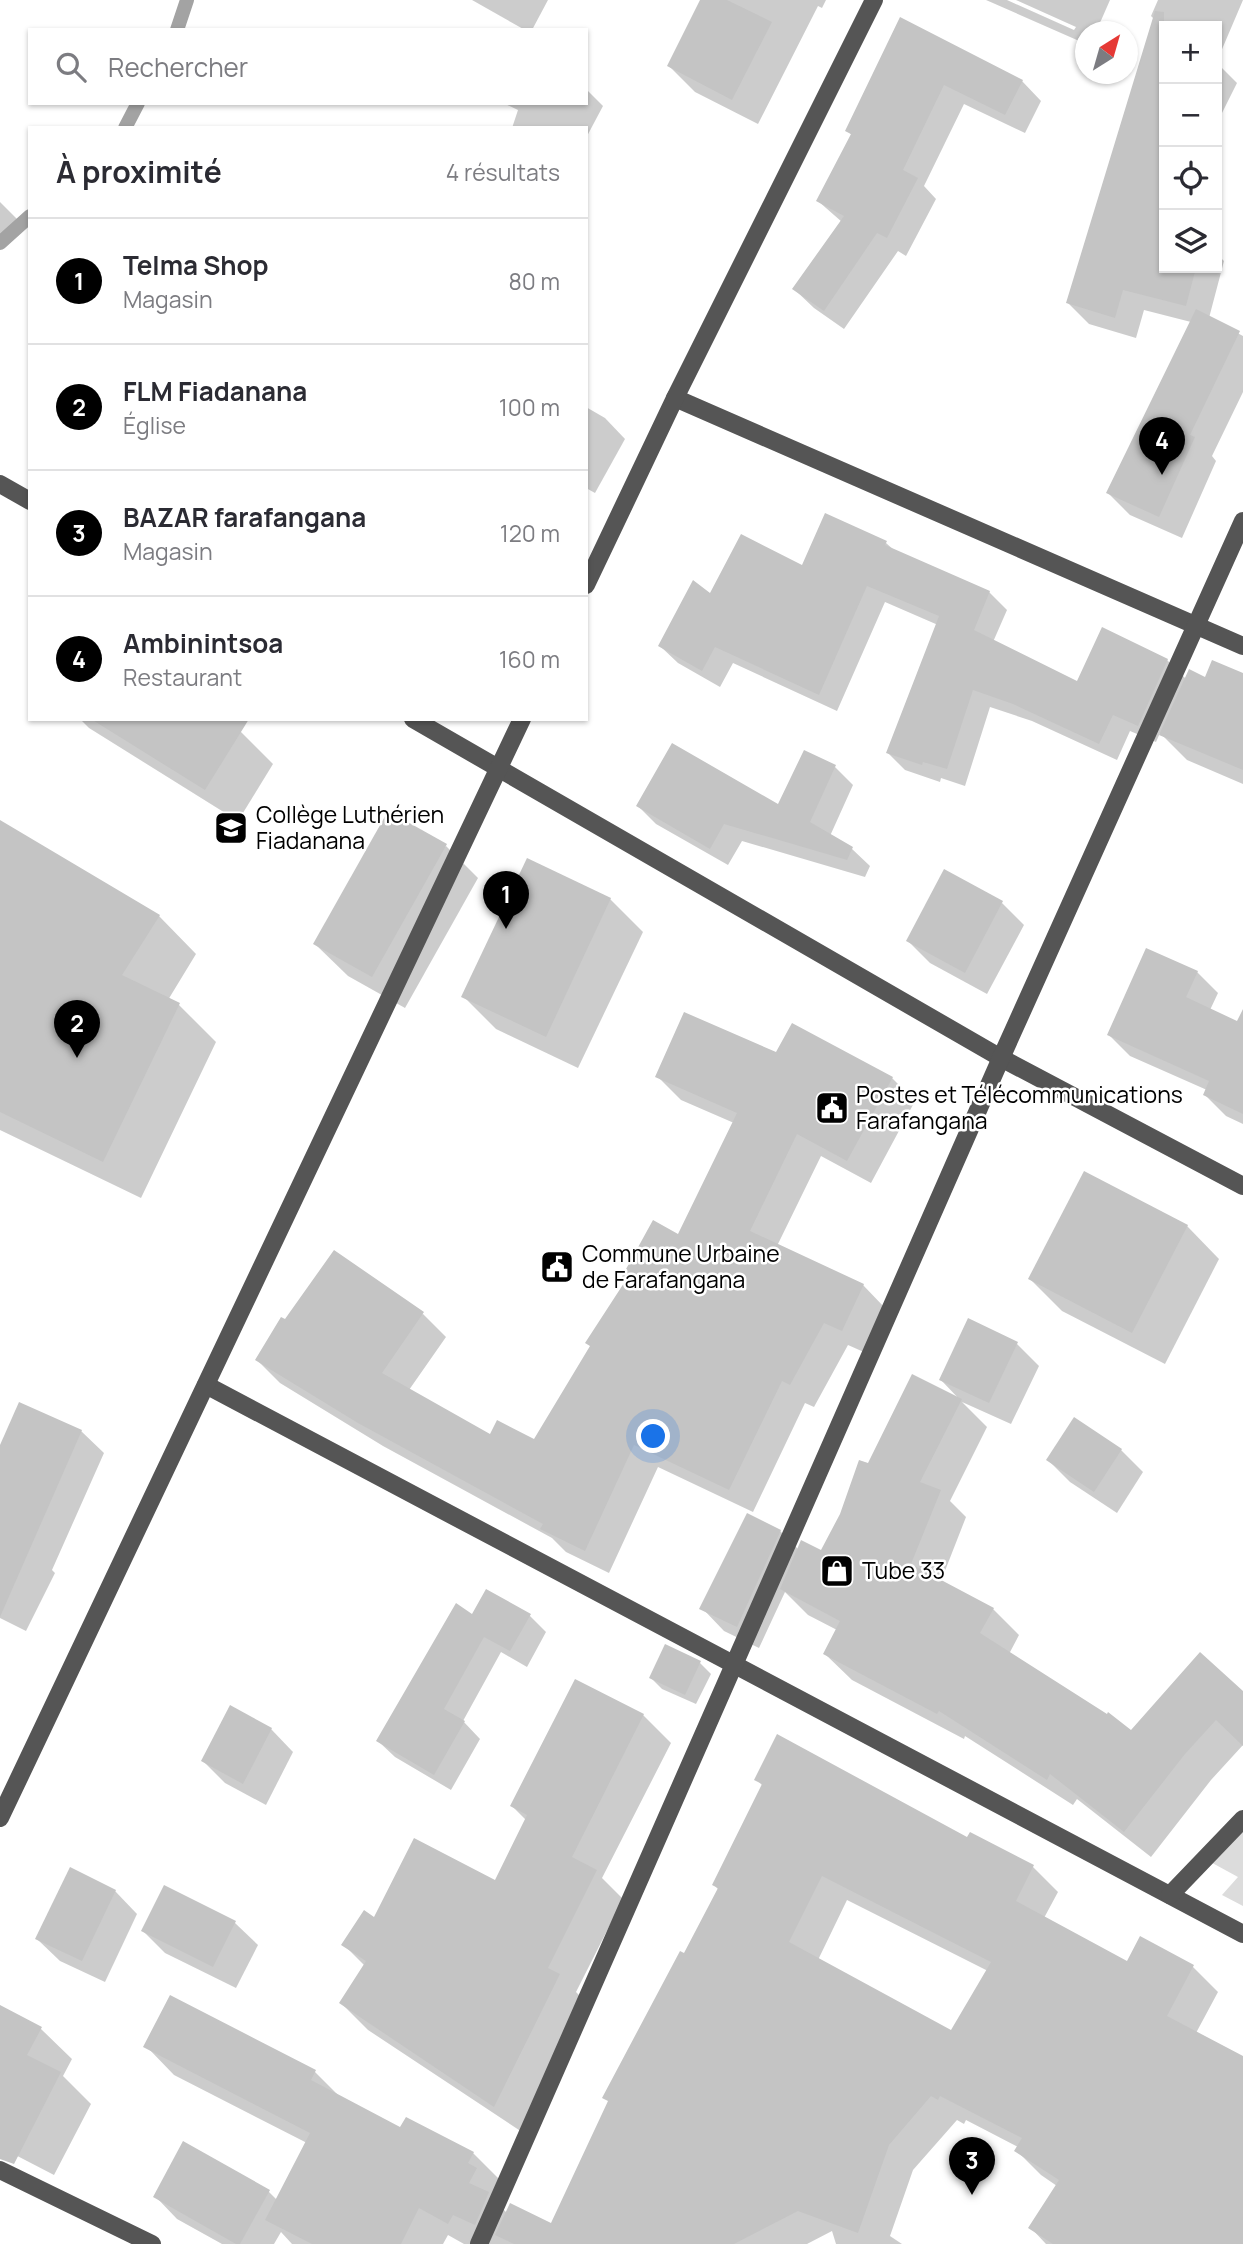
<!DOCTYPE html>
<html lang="fr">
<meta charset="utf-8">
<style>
body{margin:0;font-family:Manrope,sans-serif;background:#f2f2f3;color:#2b2b33}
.controls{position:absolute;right:21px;top:21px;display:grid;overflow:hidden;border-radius:0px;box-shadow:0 2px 5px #0004}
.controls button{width:63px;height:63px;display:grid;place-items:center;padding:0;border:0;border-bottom:2px solid #e1e1e2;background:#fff;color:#2b2b33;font:35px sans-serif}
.compass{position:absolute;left:1075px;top:21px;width:63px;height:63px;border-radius:50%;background:#fff;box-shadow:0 2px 5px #0004;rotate:37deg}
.you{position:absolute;left:654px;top:1437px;width:24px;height:24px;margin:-18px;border:5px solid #fff;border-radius:50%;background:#1a73e8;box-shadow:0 0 0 10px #1a73e833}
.badge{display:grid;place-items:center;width:46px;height:46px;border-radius:50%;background:#000;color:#fff;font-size:23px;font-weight:700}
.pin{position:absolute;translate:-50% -58px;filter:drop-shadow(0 2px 4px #0008)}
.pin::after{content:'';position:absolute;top:37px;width:24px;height:21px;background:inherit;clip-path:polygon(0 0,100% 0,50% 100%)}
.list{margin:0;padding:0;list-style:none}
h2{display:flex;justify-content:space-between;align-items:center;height:91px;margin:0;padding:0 28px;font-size:30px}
h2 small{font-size:23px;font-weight:400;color:#7c7c81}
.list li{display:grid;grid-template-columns:46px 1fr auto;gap:21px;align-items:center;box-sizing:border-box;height:126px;padding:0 28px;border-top:2px solid #e1e1e2}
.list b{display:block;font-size:26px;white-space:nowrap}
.list p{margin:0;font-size:23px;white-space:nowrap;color:#7c7c81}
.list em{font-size:23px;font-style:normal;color:#7c7c81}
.icon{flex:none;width:38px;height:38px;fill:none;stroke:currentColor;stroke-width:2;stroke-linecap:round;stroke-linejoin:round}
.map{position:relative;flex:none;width:1243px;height:2244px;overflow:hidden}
.search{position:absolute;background:#fff;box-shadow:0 2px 5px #0004;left:28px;top:28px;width:560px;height:77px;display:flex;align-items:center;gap:18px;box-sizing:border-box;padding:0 24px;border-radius:0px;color:#7c7c81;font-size:26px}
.panel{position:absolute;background:#fff;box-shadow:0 2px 5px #0004;left:28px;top:126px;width:560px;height:595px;border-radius:0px}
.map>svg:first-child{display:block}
</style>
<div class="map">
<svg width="1243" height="2244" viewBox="0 0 1243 2244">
<rect width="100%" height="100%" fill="#fff"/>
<path fill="#dcdcdc" d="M1243 1822V1906L1222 1895 1238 1877 1205 1859Z"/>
<g fill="#0003" fill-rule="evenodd">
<path d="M472 0H548L532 30H525Z"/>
<path d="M702 0H826L822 8 818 6 758 124 695 92 669 66Z"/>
<path d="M986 0H1007L1074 30 1076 27 1016 0H1110L1096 32H1086V44Z"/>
<path d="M1158 0H1243L1217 61V26H1164V198L1152 226 1164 230V268H1217V254L1224 261 1209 318 1243 336V392L1212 456 1216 461 1182 538 1130 515 1108 493 1191 322 1144 310 1136 338 1089 324 1068 303 1155 20 1151 16Z"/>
<path d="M901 19 1022 81 1041 101 1025 133 964 104 924 186 936 199 906 256 898 251 844 329 814 308 794 289 842 222 818 201 852 135 847 131Z"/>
<path d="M1217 63 1237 83 1219 119 1217 117Z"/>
<path d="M586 89 603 106 586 138V128H512L518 110 503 103H586Z"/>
<path d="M0 202 18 220 0 242Z"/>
<path d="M586 407 605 418 625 439 595 493 586 488Z"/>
<path d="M826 516 886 543 895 551 989 592 1007 610 993 642 1078 684 1167 660 1186 679 1243 675V784L1187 760 1160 733 1156 742 1130 731 1117 760 1032 721 990 707 965 786 941 778 940 782 905 770 888 753 938 625 885 602 837 711 733 663 720 687 678 663 660 646 711 595 803 568Z"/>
<path d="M80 719H221L241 732 273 764 238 821 89 728Z"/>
<path d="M835 767 853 785 830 836 851 848 870 866 865 877 742 841 728 865 656 824 638 806H779Z"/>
<path d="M0 844 159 916 196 954 168 1000 179 1005 216 1042 141 1198 0 1130Z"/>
<path d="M446 846 478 878 405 1008 348 976 315 944Z"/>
<path d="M528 860 610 899 643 932 578 1068 496 1029 464 997Z"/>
<path d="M1002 903 1024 925 987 994 930 963 908 941Z"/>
<path d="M1197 972 1218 993 1210 1010 1243 1026V1124L1226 1116 1205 1095 1207 1090 1130 1056 1109 1035Z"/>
<path d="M777 1054 892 1078 915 1101 871 1183 821 1156 777 1246 863 1285 886 1309 866 1353 848 1345 814 1407 805 1403 753 1512 658 1467 609 1573 566 1552 552 1538 383 1446 280 1383 257 1360 423 1314 446 1337 409 1390 491 1436 534 1442 678 1236 734 1123 681 1100 657 1076Z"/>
<path d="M1187 1226 1219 1259 1165 1364 1062 1311 1030 1279Z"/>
<path d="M1017 1344 1039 1366 1011 1424 962 1402 987 1427 950 1501 966 1517 941 1581 993 1609 1019 1635 1009 1654 1132 1732 1243 1693V1745L1211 1780 1151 1857 1077 1799 1073 1805 965 1736 964 1739 852 1680 825 1654 837 1630 808 1615 785 1592 759 1648 724 1631 702 1608 780 1531 799 1550 822 1552 869 1466 913 1376 961 1401 941 1380Z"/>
<path d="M81 1431 104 1453 52 1570 55 1573 26 1631 0 1618V1449Z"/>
<path d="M1121 1450 1143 1472 1117 1513 1070 1482 1048 1460Z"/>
<path d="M487 1591 530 1616 546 1632 527 1667 501 1652 463 1721 480 1739 451 1790 395 1757 378 1741 472 1616Z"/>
<path d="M700 1663 711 1674 696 1704 662 1689 651 1678Z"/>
<path d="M576 1681 643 1715 671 1743 602 1878 623 1899 576 1992 586 2002 522 2132 368 2030 341 2003 365 1966 344 1945 375 1919 496 1882 527 1821 512 1806Z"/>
<path d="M271 1729 293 1752 266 1805 225 1783 203 1761Z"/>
<path d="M756 1779 968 1839 1033 1867 1058 1892 1044 1918 1127 1963 1193 1967 1218 1992 1196 2033 1243 2058V2244H1046L1030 2227 1057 2186 1041 2175 1016 2150 1018 2147 966 2120 964 2124 957 2120 913 2170 890 2236 902 2244H836L832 2231 807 2244H464L448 2235 443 2244H292L281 2232 274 2244H222L177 2219 155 2196 269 2192 277 2200 307 2143 174 2075 146 2046 315 2072 341 2098 401 2130 473 2153 501 2181 500 2206 507 2213 552 2226 719 1890 714 1885 763 1786ZM847 1900 988 1971 952 2032 818 1960Z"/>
<path d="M165 1888 235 1923 258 1945 236 1988 165 1953 143 1931Z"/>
<path d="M115 1891 137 1914 105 1982 60 1961 37 1939Z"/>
<path d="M0 2007 41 2029 72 2059 63 2076 91 2104 54 2175 0 2147Z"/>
</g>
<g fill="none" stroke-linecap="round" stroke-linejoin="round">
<g stroke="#a3a3a3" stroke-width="14">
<path d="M177 30 187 0"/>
<path d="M125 128 138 103"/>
<path d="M0 243 30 216"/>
</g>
</g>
<g fill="#c4c4c4" fill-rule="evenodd">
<path d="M700 0H727L772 22 732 100 667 66Z"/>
<path d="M1155 11 1164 12V268H1196L1186 306 1123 290 1115 318 1066 303Z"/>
<path d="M900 17 1023 80 1005 115 944 85 903 170 918 178 887 238 877 233 824 311 792 289 844 216 816 201 851 134 845 131Z"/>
<path d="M1196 309 1240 331 1190 435 1195 437 1159 517 1106 493Z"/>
<path d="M825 513 887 541 885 545 990 591 974 630 1077 681 1102 627 1168 659 1138 726 1113 715 1099 744 1013 704 973 690 947 769 923 762 922 765 886 753 939 616 867 586 819 695 715 647 702 671 658 646 693 580 710 593 741 534 802 565Z"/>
<path d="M1212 660 1243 673V770L1159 735 1189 669 1205 677Z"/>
<path d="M91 719H249L205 790Z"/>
<path d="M672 743 778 804 804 750 836 765 810 822 853 847 847 860 724 824 710 849 636 806Z"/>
<path d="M388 811 447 844 372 977 313 944Z"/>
<path d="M0 820 160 915 122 975 180 1003 103 1162 0 1112Z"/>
<path d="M527 858 611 898 546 1037 461 997Z"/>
<path d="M944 869 1003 901 965 973 906 941Z"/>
<path d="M1146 948 1198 971 1186 997 1237 1021 1243 1009V1114L1203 1095 1209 1081 1107 1035Z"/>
<path d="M684 1012 776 1052 792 1023 893 1077 847 1161 797 1134 750 1231 864 1284 842 1331 824 1323 790 1385 782 1381 729 1490 634 1445 585 1551 540 1529 543 1524 358 1423 255 1360 281 1317 285 1319 334 1250 424 1312 382 1373 490 1434 497 1420 534 1439 590 1346 585 1343 624 1283 620 1280 653 1220 678 1234 737 1113 655 1077Z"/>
<path d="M1084 1171 1188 1225 1132 1333 1028 1279Z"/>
<path d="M968 1318 1018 1342 989 1403 939 1380Z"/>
<path d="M912 1374 962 1399 920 1482 941 1490 911 1564 994 1608 980 1633 1107 1714 1108 1712 1131 1730 1200 1652 1243 1691V1746L1216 1720 1185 1754 1124 1832 1050 1774 1047 1780 939 1711 937 1714 823 1654 840 1621 780 1589 801 1540 821 1550 840 1514 859 1460 868 1463Z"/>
<path d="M19 1402 82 1430 0 1617V1445Z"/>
<path d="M1074 1417 1122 1449 1094 1492 1046 1460Z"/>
<path d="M747 1513 781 1530 737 1627 699 1609Z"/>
<path d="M486 1589 531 1614 510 1651 484 1637 444 1709 465 1721 434 1775 376 1741 456 1603 472 1614Z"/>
<path d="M665 1644 701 1661 685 1695 649 1678Z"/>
<path d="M575 1679 644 1714 572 1857 597 1870 548 1968 560 1974 494 2107 339 2003 366 1961 341 1945 364 1910 374 1917 414 1838 495 1880 527 1815 510 1806Z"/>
<path d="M230 1705 272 1728 243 1784 201 1761Z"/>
<path d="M777 1734 967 1837 970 1832 1034 1865 1016 1901 1127 1961 1140 1936 1194 1965 1167 2016 1243 2056V2244H1053L1028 2228 1059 2180 1014 2151 1022 2138 940 2096 938 2100 931 2096 889 2145 858 2233 798 2211 734 2244H514L495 2235 510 2203 551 2223 608 2101 602 2098 680 1951 684 1953 718 1888 712 1885 762 1784 754 1780ZM822 1876 991 1962 951 2030 789 1942Z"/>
<path d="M70 1867 116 1890 82 1961 35 1939Z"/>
<path d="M164 1885 236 1921 213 1967 141 1931Z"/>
<path d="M170 1995 316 2070 311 2080 400 2127 406 2117 474 2152 468 2163 477 2168 469 2183 489 2192 475 2225 453 2215 448 2224 419 2208 401 2244H312L265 2220 310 2133 143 2047Z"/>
<path d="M0 2005 42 2027 27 2055 61 2072 14 2164 0 2159Z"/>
<path d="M183 2141 270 2190 240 2244H236L153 2197Z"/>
</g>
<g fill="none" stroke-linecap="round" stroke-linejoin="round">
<g stroke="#555" stroke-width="18">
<path d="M675 398 1243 646"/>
<path d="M0 484 30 501"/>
<path d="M586 585 675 398 874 0"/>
<path d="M413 719 1001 1058 1243 1186"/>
<path d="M206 1385 1243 1934"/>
<path d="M0 1818 522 719"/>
<path d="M1170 1895 1243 1819"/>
<path d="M0 2170 152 2244"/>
<path d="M479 2244 1001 1058 1243 521"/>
</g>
</g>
<defs>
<symbol id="school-square" viewBox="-11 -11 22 22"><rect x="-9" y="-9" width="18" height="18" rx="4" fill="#000" stroke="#fff"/><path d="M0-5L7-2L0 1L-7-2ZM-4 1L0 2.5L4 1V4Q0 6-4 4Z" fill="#fff"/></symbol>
<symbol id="civic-square" viewBox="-11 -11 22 22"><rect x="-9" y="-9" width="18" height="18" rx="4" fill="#000" stroke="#fff"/><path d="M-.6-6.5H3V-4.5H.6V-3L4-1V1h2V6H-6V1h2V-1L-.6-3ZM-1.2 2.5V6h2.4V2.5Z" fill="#fff"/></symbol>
<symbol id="shop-square" viewBox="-11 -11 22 22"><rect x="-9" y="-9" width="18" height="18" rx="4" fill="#000" stroke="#fff"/><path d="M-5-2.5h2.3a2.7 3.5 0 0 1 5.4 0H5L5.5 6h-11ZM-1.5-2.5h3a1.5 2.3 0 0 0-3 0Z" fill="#fff"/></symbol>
</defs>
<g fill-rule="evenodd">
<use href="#school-square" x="212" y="809" width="38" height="38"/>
<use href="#civic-square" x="813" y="1089" width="38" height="38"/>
<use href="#civic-square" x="538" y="1248" width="38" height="38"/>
<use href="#shop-square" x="818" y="1552" width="38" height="38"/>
</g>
<g text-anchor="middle" stroke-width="5" stroke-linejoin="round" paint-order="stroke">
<g font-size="23" fill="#000" stroke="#fff" text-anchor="start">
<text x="256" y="823">Collège Luthérien<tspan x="256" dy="26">Fiadanana</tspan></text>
<text x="856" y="1103">Postes et Télécommunications<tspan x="856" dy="26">Farafangana</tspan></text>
<text x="582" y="1262">Commune Urbaine<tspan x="582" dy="26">de Farafangana</tspan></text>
<text x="862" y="1579">Tube 33</text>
</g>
</g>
</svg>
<div class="controls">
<button>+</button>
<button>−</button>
<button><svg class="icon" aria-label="locate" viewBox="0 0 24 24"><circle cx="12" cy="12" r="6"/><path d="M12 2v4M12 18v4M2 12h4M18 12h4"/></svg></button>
<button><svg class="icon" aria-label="layers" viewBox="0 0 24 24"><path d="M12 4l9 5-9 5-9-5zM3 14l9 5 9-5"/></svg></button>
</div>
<svg class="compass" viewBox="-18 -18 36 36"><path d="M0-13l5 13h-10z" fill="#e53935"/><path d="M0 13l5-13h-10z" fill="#7c7c81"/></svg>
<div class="you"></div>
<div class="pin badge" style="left:506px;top:929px">1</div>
<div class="pin badge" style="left:77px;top:1058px">2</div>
<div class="pin badge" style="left:972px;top:2195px">3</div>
<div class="pin badge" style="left:1162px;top:475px">4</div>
<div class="search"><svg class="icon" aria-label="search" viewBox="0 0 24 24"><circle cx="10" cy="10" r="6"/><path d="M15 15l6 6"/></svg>Rechercher</div>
<section class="panel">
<h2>À proximité<small>4 résultats</small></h2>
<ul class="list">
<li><span class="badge">1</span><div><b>Telma Shop</b><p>Magasin</p></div><em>80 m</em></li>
<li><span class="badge">2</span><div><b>FLM Fiadanana</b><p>Église</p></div><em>100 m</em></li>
<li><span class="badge">3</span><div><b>BAZAR farafangana</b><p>Magasin</p></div><em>120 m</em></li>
<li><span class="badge">4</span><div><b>Ambinintsoa</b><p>Restaurant</p></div><em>160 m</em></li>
</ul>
</section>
</div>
